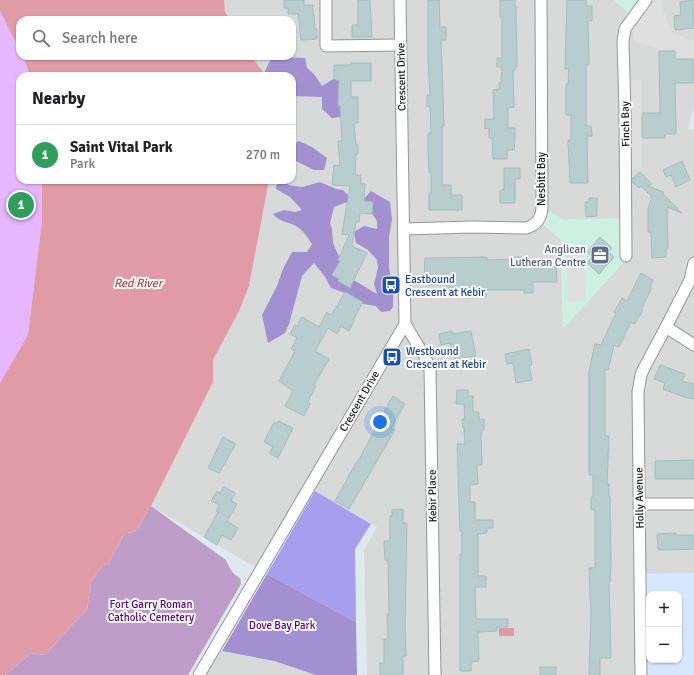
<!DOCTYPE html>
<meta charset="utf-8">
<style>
body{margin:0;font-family:Signika,sans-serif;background:#f6f6f6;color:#202124}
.controls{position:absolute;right:12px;bottom:12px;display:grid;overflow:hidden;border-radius:8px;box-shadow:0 1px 3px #0004}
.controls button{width:36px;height:36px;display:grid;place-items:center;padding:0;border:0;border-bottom:1px solid #e0e0e0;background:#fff;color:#202124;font:20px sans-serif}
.you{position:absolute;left:380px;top:422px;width:14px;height:14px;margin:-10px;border:3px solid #fff;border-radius:50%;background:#1a73e8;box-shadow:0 0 0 6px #1a73e833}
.badge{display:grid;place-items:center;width:26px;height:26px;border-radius:50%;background:#1a73e8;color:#fff;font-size:13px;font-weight:700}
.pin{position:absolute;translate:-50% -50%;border:2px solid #fff;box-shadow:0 1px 4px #0006}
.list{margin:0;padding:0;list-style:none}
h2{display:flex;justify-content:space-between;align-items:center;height:52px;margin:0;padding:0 16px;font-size:17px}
h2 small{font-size:13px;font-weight:400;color:#757577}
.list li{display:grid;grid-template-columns:26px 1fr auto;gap:12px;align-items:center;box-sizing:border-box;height:60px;padding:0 16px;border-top:1px solid #e0e0e0}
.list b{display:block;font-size:15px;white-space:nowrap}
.list p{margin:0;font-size:13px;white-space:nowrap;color:#757577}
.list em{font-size:13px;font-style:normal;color:#757577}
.icon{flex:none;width:22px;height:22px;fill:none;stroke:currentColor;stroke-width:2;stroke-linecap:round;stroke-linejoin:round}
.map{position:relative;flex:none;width:694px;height:675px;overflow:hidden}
.search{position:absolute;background:#fff;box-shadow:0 1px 3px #0004;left:16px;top:16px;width:280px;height:44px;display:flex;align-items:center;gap:10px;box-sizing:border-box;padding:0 14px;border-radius:12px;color:#757577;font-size:15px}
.panel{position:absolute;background:#fff;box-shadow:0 1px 3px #0004;left:16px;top:72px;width:280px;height:112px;border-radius:12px}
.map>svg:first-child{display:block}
</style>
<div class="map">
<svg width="694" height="675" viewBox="0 0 694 675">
<rect width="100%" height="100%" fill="#dfeaee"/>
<g fill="#d8d9d9" fill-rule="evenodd">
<path d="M224 0H614L633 16 645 0H694V106L688 129 694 130V573L640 574 641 675H367L364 550 377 527 310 488 258 569 151 506 213 382V360L240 309 249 286 269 180H292V76H263V72L251 56H292V20H231L225 12ZM544 209 565 220 625 218 563 329 561 240 544 225Z"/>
<path d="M220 651 274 661 316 675H201Z"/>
</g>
<g fill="#ccf1e3">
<path d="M614 0H645L633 16Z"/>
<path d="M545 210 565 220 626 218 627 259 563 329 561 240 545 225Z"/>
</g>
<path fill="#d7e7ff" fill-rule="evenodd" d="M694 573V675H641L640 574ZM649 594H679V660H649Z"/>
<path fill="#a79fee" d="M315 491 371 524 355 549 356 622 267 574Z"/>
<g fill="#a390d1">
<path d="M272 57 305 58 307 68 314 74 322 86 335 78 348 84 346 102 341 117 332 118 322 109V97L292 96V76H268L264 73Z"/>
<path d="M299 141 312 147 327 158 324 170H314L294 160 292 168V146Z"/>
<path d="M277 180H289L288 185 302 187 320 182 336 189 343 190 353 200 334 207 330 223 332 229 333 243 345 270 352 279 377 294 374 284 378 268 377 260 368 250 356 243 354 232 364 226 377 229V221L363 200 371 191 390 202 392 220 389 237V267L393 295V307L390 311 381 312 376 306 363 304 353 296 337 290 331 288 325 277 314 263 302 276 289 324 285 333 268 343 262 315 277 286 283 269 292 252H307L312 244C308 238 303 230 296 226 287 221 281 223 273 214L284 210 295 212 302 210 290 197 276 189Z"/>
<path d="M267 574 356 622 357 675H316L274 661 222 651Z"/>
</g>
<path fill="#be9ec9" d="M151 506 226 560C228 564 230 569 233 573 237 577 241 576 241 584L188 675H5L31 653 45 655 87 609 91 581 103 565 108 564 125 533 135 532Z"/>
<path fill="#e6b6fe" d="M0 11 20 51V56H23L30 76H20V180H42V220L28 335 0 383Z"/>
<g fill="#dfdfdf">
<path d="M652 0H663L661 3 672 34 694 41V60V57L676 58V50H658L634 40V33L630 31 632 25Z"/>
<path d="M642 80V170H628V81Z"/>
<path d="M566 253H584L585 301 567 302Z"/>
</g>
<g fill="#e09ba7">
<path d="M0 0H224L225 12 231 20H20V51L0 11Z"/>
<path d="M23 56H251L263 72V76H30Z"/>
<path d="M42 180H269L249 286 240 309 213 360V382L151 506 135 532 125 533 108 564 103 565 91 581 87 609 45 655 31 653 5 675H0V383L28 335 42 220Z"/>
<rect x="499" y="628" width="15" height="8"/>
</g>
<g fill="#b8cdce" stroke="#a0bfc0">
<path d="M284 0H304V5H313V15H314L315 29H317V39L301 40 298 14H288V8H284Z"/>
<path d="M358 0H370L372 37H352V25H358Z"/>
<path d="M428 0H439L440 27H446V40H441L444 127H442V185H451V195H462V210H429V193H431V172H429L428 150V133H431L430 106 427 107V95H430L428 60Z"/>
<path d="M500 0H515V6H516L517 67H515V70H513L514 107 508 108V128H515V138L514 150H507V159H493L492 138H489V128L485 129V119H494L493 90 499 89V83H501L502 67H497V58H502V17H500Z"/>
<path d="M567 0H586V6H592V21H588L589 65H586V126H591L592 136H587L588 183H570L568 140H571V115H566V84H568L569 69H565Z"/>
<path d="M693 0 694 28 675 30 674 16 681 15 680 2Z"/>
<path d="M659 51H675V59H693V83H675L676 134H665V138H642V113H660Z"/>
<path d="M351 63H371V81H351V97H358V123H354L356 145H358V154H356L355 175H361V184H365L364 201 373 202 372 214 360 213 359 222H356L352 246 367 253 350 288 338 281 339 279 332 275 340 261 338 260 349 235 342 234 350 186 332 185 334 165 340 166 338 141H342L340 106H338L339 80H334V65H351Z"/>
<path d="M682 161 690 180 676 187 671 175 666 177 663 170Z"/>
<path d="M504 168H520V179H515V203H500V190H504Z"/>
<path d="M640 172 652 184 647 186 664 192 662 193 682 213 667 207 668 248 666 249V257L652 258 651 232H648V208L652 197 641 186 639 188 632 182V179Z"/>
<path d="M589 198H597V216L586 217 585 202H589Z"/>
<path d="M600 237 612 248 609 252 614 257 599 274 587 263 592 257 587 252Z"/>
<path d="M487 257V260L513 259V257H525V264H548V261H556L557 282H533V293H524V290H486V297L467 298V289H444V285H427V280H424L425 258Z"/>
<path d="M641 273 653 280 650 287 652 288 641 309 643 310 635 324 631 322 619 347 614 345 608 370 605 369V436H609L607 484H609V497H610L611 562 610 582H609L611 658H600V675H589L591 616 589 568H595V510H591V497H593V475H589V371L595 344 601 345 616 313 614 312 622 298 627 301Z"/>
<path d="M345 292 363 302 353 320 354 321 349 331 341 326 337 334 328 328 315 351 329 359 314 385 316 386 307 403 310 404 304 416 285 406 293 391 279 381 295 351 291 349 297 338 290 334 295 325 297 326 302 317 319 327 327 312 331 315 334 310H335Z"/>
<path d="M452 331V334L471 331 476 356 455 359 450 343 441 345 439 334Z"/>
<path d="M529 349 532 365H529L532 380 516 383 513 363 507 364 505 354Z"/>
<path d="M660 365 685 374 682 381 694 384V399L684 397 663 389 665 383 654 379Z"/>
<path d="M457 390H468V396H473V412H479V420L484 419V430H482L481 436 482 465H477L478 484 470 485V502H475V520H493V528H487V533L478 534V576H486V587H475L476 619H508V627H497V631L478 632 479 661 471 662V671H460V554H462V531H460L457 444H465L464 428H463L462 419H465L464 404H456Z"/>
<path d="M393 396 405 404 391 428 395 430 349 509 335 501 356 463H357L376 428 380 430 388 414 384 411Z"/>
<path d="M278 421 293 428 278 458 269 453 273 447 264 442 274 422 277 423Z"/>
<path d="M223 437 236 444 219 473 208 468Z"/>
<path d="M694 460V479H655V461Z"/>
<path d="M224 487 235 493 231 501 237 504 227 521 238 528 231 540 222 535 217 545 204 537 218 512 216 511 219 505 211 501 217 491 220 493Z"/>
<path d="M403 509V523H407L405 626 406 656H403V675H380V663H384V639H388L387 614H389L388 560H385L384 541H390V516H392V510Z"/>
<path d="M676 533V535H694V549L658 550 657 534Z"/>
<rect x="540" y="667" width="16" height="8"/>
</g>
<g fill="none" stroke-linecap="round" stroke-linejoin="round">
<defs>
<g id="street">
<path d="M326 0V46L400 45"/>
<path d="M404 229 472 227 527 228C537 224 541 219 542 208L541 0"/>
<path d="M626 256 625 112 623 41 625 29 646 0"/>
<path d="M694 263 690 280 666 327 694 345"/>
<path d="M405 324 425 357 430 369 435 675"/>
<path d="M639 504H694"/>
<path d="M199 675 405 324 400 0"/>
<path d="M641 675 638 392 641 375 644 368 666 327"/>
</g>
</defs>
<use href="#street" stroke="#959595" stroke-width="13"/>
<use href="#street" stroke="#fff" stroke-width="11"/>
</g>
<defs>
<symbol id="office-square" viewBox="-11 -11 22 22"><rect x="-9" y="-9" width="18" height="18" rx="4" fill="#5c6f8a" stroke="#fff"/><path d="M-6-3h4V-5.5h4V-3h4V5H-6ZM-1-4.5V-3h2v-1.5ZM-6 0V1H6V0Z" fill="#fff"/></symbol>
<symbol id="bus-square" viewBox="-11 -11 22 22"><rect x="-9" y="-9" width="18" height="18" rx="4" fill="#1a4fb4" stroke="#fff"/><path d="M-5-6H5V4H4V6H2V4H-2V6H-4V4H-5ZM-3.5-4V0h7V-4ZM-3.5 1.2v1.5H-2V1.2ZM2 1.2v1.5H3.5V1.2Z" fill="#fff"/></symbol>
</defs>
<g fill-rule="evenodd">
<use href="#office-square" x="589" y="244" width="22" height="22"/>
<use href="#bus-square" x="380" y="274" width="22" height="22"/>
<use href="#bus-square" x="381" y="346" width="22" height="22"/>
</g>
<g text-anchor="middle" stroke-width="4" stroke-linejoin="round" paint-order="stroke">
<g font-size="11" fill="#1b1b1b" stroke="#fff">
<text transform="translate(401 77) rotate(-91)" y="4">Crescent Drive</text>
<text transform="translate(625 124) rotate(-91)" y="4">Finch Bay</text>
<text transform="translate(541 179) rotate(-90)" y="4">Nesbitt Bay</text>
<text transform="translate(359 401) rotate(-60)" y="4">Crescent Drive</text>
<text transform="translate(432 496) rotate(-91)" y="4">Kebir Place</text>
<text transform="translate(639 498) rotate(-91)" y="4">Holly Avenue</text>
</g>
<g font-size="11" fill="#4e5e75" stroke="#fff" text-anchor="end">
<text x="586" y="253">Anglican<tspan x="586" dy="13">Lutheran Centre</tspan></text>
</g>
<g font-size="11" fill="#164399" stroke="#fff" text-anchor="start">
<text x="405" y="283">Eastbound<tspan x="405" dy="13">Crescent at Kebir</tspan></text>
<text x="406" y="355">Westbound<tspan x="406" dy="13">Crescent at Kebir</tspan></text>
</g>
<g font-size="11" fill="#570280" stroke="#fff">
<text x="151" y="608">Fort Garry Roman<tspan x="151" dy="13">Catholic Cemetery</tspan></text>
<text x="282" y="629">Dove Bay Park</text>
</g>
<g font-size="12" font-style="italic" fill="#b24b40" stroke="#fff">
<text x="138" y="287">Red River</text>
</g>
</g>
</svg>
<div class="controls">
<button>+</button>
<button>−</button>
</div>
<div class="you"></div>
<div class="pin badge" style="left:21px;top:205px;background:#2e9e5b">1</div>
<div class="search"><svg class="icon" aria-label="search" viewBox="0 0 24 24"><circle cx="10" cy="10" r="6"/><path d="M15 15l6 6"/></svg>Search here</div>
<section class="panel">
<h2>Nearby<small></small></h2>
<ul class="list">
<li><span class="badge" style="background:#2e9e5b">1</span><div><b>Saint Vital Park</b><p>Park</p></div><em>270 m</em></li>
</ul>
</section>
</div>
